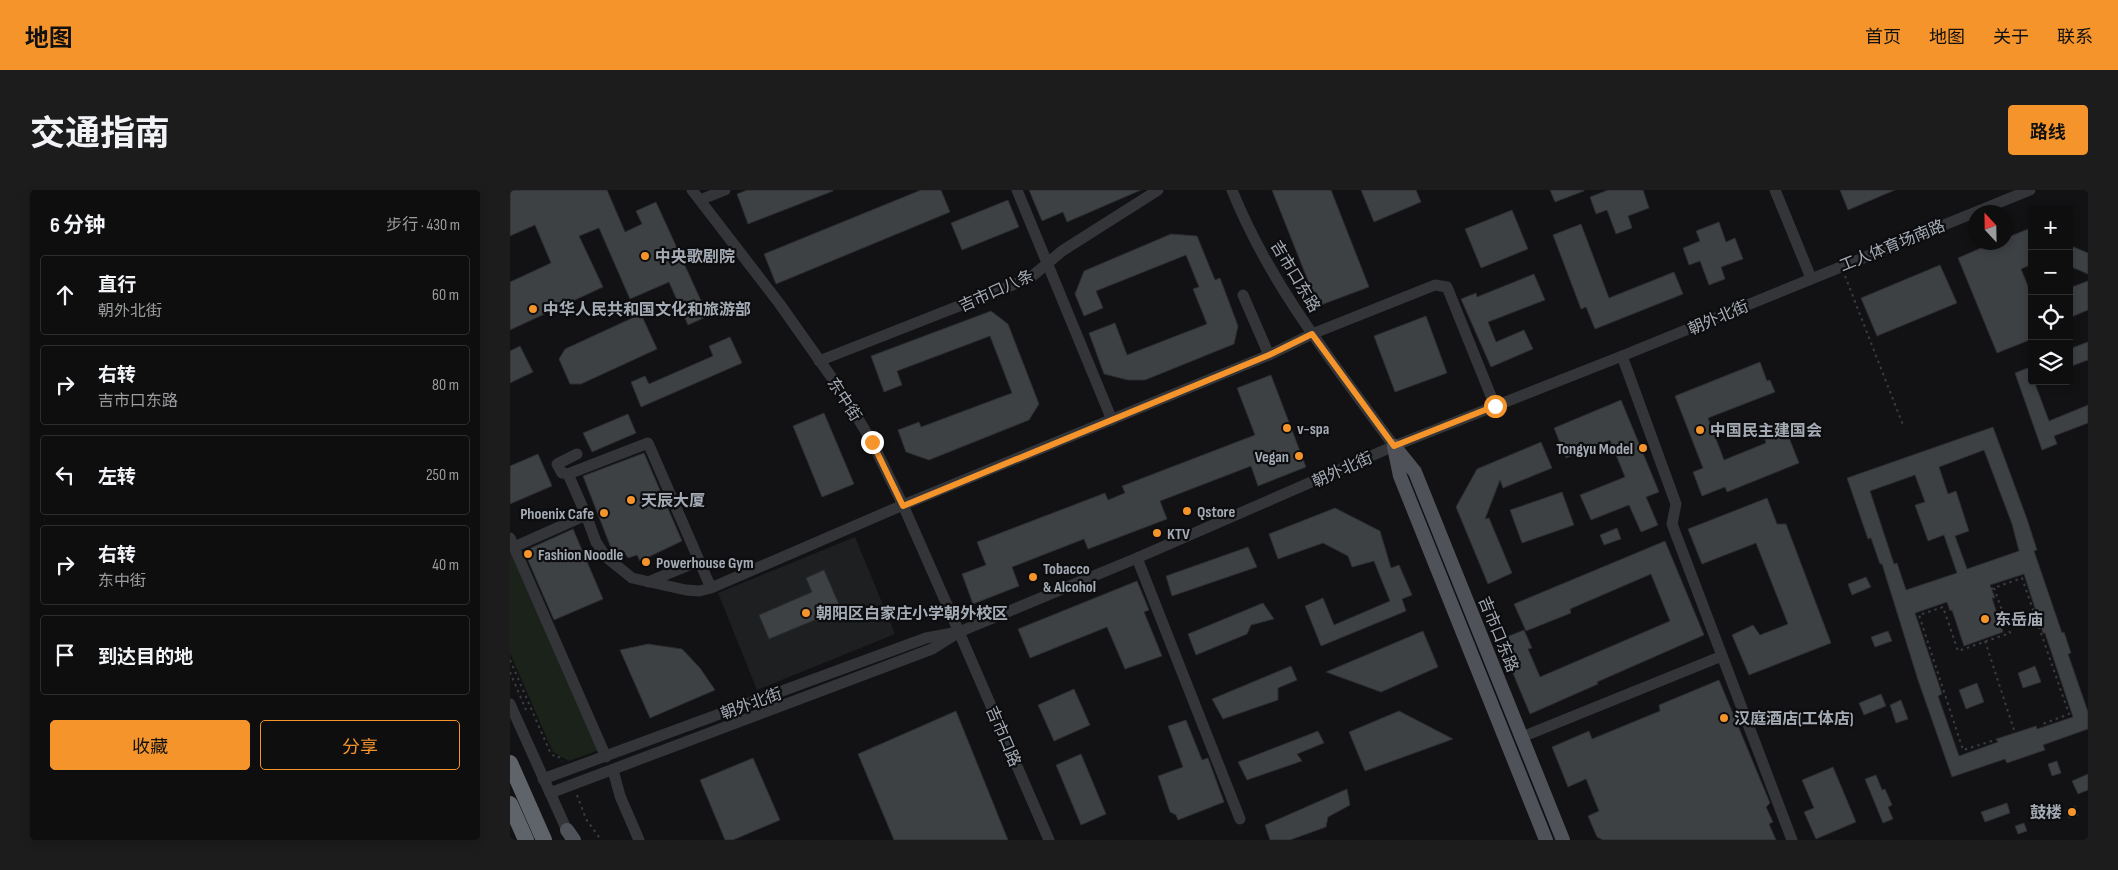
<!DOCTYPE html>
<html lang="zh">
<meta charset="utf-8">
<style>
body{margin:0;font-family:"Sofia Sans Condensed","Noto Sans SC",sans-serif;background:#1c1c1d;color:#f1f3f6}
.controls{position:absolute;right:15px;top:15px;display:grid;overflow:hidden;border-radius:5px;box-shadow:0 2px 8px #0003}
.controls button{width:45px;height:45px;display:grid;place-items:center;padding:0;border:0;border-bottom:1px solid #2e2e2f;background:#0e0e0f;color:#f1f3f6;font:25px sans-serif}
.compass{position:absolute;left:1458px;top:15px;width:45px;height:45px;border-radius:50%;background:#0e0e0f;box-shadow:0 2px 8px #0003;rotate:338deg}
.stop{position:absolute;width:15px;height:15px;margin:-11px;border:4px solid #f4942b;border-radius:50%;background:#fff}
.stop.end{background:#f4942b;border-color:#fff;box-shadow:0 1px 5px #0008}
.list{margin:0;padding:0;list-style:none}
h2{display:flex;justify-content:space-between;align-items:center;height:65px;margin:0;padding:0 20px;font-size:21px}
h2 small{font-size:16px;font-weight:400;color:#9b9c9e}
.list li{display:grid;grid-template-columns:32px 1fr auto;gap:15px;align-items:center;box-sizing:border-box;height:80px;margin:0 10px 10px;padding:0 10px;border:1px solid #2e2e2f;border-radius:5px}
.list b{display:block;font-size:19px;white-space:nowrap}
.list p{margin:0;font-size:16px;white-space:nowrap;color:#9b9c9e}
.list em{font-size:16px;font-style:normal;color:#9b9c9e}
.actions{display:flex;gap:10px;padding:15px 20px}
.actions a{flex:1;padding:11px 0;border:1px solid #f4942b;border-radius:5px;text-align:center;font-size:18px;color:#f4942b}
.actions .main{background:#f4942b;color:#111}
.icon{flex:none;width:28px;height:28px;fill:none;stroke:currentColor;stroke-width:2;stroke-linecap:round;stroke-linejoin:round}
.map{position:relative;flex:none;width:1578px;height:650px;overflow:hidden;border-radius:5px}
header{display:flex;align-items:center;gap:30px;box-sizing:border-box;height:70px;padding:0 25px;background:#f4942b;color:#111}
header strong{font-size:24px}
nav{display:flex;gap:28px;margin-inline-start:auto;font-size:18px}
.intro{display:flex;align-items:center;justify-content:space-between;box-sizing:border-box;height:120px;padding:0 30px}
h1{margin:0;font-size:35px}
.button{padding:12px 22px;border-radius:5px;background:#f4942b;color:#111;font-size:18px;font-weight:700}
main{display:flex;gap:30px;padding:0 30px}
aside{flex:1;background:#0e0e0f;border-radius:5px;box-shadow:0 2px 8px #0003}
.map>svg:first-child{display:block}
</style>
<header>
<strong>地图</strong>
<nav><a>首页</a><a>地图</a><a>关于</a><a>联系</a></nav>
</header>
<div class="intro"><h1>交通指南</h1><a class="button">路线</a></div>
<main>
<aside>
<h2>6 分钟<small>步行 · 430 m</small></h2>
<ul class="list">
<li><svg class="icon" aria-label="ahead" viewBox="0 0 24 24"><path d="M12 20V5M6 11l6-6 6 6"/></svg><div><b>直行</b><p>朝外北街</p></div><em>60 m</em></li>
<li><svg class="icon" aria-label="right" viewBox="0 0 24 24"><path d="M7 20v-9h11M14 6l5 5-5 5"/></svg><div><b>右转</b><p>吉市口东路</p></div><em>80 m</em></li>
<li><svg class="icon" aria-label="left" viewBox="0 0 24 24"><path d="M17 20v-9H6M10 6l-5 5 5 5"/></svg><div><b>左转</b></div><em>250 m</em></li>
<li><svg class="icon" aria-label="right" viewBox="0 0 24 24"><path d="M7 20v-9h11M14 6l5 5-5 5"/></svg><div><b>右转</b><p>东中街</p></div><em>40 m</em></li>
<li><svg class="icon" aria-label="arrive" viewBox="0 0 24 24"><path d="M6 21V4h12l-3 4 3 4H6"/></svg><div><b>到达目的地</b></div></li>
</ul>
<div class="actions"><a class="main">收藏</a><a>分享</a></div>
</aside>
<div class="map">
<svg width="1578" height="650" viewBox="0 0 1578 650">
<rect width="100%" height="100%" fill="#121214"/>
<path fill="#1e1f21" d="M345 347 385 444 247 500 208 403Z"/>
<path fill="#1a221a" d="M0 351 89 560 59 571 43 562 0 463Z"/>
<g fill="#3e4144" stroke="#2c2d30" fill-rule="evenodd">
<path d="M0 0H97L115 42 132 34 126 21 146 12 198 126 178 135 159 92 120 109 89 38 69 46 93 97 0 140V92L41 73 25 35 0 46Z"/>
<path d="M237 0H323V1L238 34 227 4Z"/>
<path d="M411 0H431L440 22 266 94 254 64Z"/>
<path d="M519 0H631L557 32 553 22 532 31Z"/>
<path d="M762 0H821L859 97 808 116Z"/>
<path d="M851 0H906L911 12 864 32Z"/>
<path d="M1040 0H1074V1L1045 12Z"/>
<path d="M1098 0H1133L1139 18 1118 26 1122 38 1106 44 1097 20 1086 24 1080 7Z"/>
<path d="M1330 0H1385L1338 20Z"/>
<path d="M498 10 509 37 452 60 441 33Z"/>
<path d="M1002 20 1018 59 971 78 955 39Z"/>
<path d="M1209 32 1216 52 1225 48 1233 69 1211 77 1215 89 1199 95 1190 71 1179 75 1173 58 1190 51 1186 41Z"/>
<path d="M1071 34 1099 108 1164 82 1173 104 1085 139 1076 117 1071 119 1043 45Z"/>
<path d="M1518 39 1522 49V74L1511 79 1522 106V149L1487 163 1448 68 1485 52H1496V48Z"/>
<path d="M661 44 687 46 705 90 710 88 728 136 724 154 635 190H618L594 184 579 143 605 133 617 165 697 134 683 99 689 97 676 65 586 101 593 118 574 126 565 104 574 81Z"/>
<path d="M1559 55 1578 63V84L1559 76Z"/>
<path d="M1430 75 1447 113 1367 146 1351 108Z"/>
<path d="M1024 84 1035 110 978 132 986 152 1014 140 1023 159 981 177 951 109 966 103 967 107Z"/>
<path d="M1578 91V120L1559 128V98Z"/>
<path d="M481 121 498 134 529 214 519 230 419 270 396 262 388 240 409 232 411 237 502 203 480 146 387 181 392 195 374 202 361 166Z"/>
<path d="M131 124 147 159 71 194H60L49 169 55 159Z"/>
<path d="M916 126 937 183 885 202 864 146Z"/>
<path d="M220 147 232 173 131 217 121 192 135 186 139 194 203 166 199 156Z"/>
<path d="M1578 152V170L1559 177V159Z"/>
<path d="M10 156 23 182 0 193V161Z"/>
<path d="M1250 172 1257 191 1260 190 1265 202 1198 228 1214 270 1256 253 1253 244 1274 235 1289 273 1217 302 1215 297 1192 306 1183 282 1193 278 1165 206Z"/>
<path d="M1520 177 1522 191H1524L1539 231 1578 215V233L1544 246 1547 254 1532 260 1505 183Z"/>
<path d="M761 185 796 277 748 296 741 276 650 311 657 329 578 359 574 349 502 377 509 396 463 414 452 384 476 375 467 352 595 303 598 310 615 303 612 296 745 245 727 198Z"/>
<path d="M1111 210 1149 302 1136 307 1148 335 1131 342 1119 315 1081 330 1070 305 1115 287 1100 250 1056 268 1044 238Z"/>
<path d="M314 223 344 294 312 307 283 236Z"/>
<path d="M118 224 126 243 82 262 73 243Z"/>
<path d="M1483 237 1517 329 1527 360 1524 361 1552 443 1554 442 1561 463 1558 464 1578 522V539L1533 555 1535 560 1497 573 1495 569 1442 587 1408 490 1372 374H1370L1361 348 1358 349 1337 288ZM1474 260 1502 334 1509 361 1457 379 1445 346 1459 341 1446 301 1438 304 1429 277ZM1405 285 1415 312 1405 315 1418 351 1434 345 1447 383 1396 400 1387 373 1384 374 1360 301ZM1514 384 1533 443H1535L1563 527 1527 539 1526 536 1486 549 1488 552 1449 566 1428 506 1432 504 1405 423 1437 412 1440 421 1442 420 1454 456 1493 442 1482 408H1485L1480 395Z"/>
<path d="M1031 252 1042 278 993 298 990 290 975 329 979 328 1002 383 978 394 946 317 967 279Z"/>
<path d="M134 263 172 351 130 371 127 365 118 368 114 362 106 365 103 363 73 286Z"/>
<path d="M28 264 42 296 0 314V276Z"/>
<path d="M1052 302 1064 335 1012 353 1000 320Z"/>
<path d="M1257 308 1267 334H1276L1321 453 1239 485 1222 445 1243 435 1250 445 1278 434 1246 353 1192 374 1178 339Z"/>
<path d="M825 318 870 341 881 378 889 375 902 405 892 409 896 421 811 456 795 416 813 408 824 435 880 411 864 371 842 377 838 366 813 353 768 369 759 344Z"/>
<path d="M1107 338 1111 349 1094 355 1090 345Z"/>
<path d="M63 339 93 409 44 430 14 361Z"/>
<path d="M1155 351 1194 445 1087 492 1088 494 1020 524 989 450 1014 440 1022 458 1018 459 1030 487 1160 431 1141 384 1060 419 1061 423 1016 441 1004 414Z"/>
<path d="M738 357 747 377 662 406 656 386Z"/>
<path d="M314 380 331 419 259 449 249 425 302 402 296 388Z"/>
<path d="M1356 387 1361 397 1342 405 1338 394Z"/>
<path d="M627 391 639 420 634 422 652 466 615 479 597 437 520 468 508 439Z"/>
<path d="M753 413 764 429 741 435 737 444 686 465 678 444Z"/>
<path d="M913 441 928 477 871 502 816 482Z"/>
<path d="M1378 441 1382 451 1365 457 1361 447Z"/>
<path d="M138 454 172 459 190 478 205 500 140 528 110 460Z"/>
<path d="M781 476 787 490 768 498V510L713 529 702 509Z"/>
<path d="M1525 476 1531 492 1513 498 1508 483Z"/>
<path d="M1209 490 1260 613 1256 617 1263 632 1259 634 1266 650H1093L1087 647 1078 626 1089 621 1076 589 1058 597 1042 557 1079 541 1082 549 1150 521 1149 515Z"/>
<path d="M1467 493 1474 512 1456 519 1449 500Z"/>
<path d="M564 499 580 535 544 551 528 515Z"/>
<path d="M1371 504 1376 516 1354 525 1349 513Z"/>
<path d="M1391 510 1398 529 1386 533 1380 515Z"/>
<path d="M446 521 498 650H384L348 564Z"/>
<path d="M889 521 943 549 855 581 839 542Z"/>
<path d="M676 530 692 570 698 568 714 612 668 630 666 625 660 622 648 586 673 577 658 536Z"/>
<path d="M808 541 814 553 787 564 792 571 737 590 728 572Z"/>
<path d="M571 564 596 624 571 635 546 575Z"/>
<path d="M243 568 270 630 223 650H215L190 590Z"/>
<path d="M1547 571 1551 583 1542 586 1538 574Z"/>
<path d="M1323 577 1346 632 1306 649 1294 622 1304 618 1292 590Z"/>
<path d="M1578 584V600L1568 604 1562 591Z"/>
<path d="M1366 585 1372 600 1375 599 1382 615 1378 617 1383 629 1373 633 1355 589Z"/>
<path d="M837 599 840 615 818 627 816 637 780 650H760L755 635Z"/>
<path d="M1497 613 1500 623 1475 632 1471 622Z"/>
<path d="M1565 616 1568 625 1559 628 1556 620Z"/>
<path d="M1514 633 1517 641 1508 644 1505 636Z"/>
</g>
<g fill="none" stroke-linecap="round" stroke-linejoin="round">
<g stroke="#393c40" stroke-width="2" stroke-dasharray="2.5 4" stroke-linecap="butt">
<path d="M1335 86 1393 235"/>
<path d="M1481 399 1512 388 1559 524 1530 535"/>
<path d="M1475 451 1505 543"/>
<path d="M0 470 40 562 46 568 50 567 52 571"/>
<path d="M0 482 16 520"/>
<path d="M1482 551 1453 560 1409 425 1433 417 1448 461 1500 443 1484 398"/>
<path d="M67 605 76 629 91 650"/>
</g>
<g stroke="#333539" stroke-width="11">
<path d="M182 0 269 113 334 205 362 252 393 315 449 442 539 650"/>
<path d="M507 0 602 230"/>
<path d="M722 0C760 95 824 174 884 256"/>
<path d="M1265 0 1301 88"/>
<path d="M190 10 215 0"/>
<path d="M733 105 759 165"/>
<path d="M1112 166 1166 314 1162 334 1282 650"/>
<path d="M309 171 520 88 552 61 648 0"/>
<path d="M58 284 52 283 47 274 67 264"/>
<path d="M0 348 4 357 76 325"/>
<path d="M4 357 96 567"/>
<path d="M627 368 730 629"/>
<path d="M138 392 189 371"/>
<path d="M201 398 138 253 58 284 76 325 86 352 96 367 122 388 176 400 189 401 201 398 393 315 759 165 802 144 925 95 937 97 985 216"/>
<path d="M0 514 60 647"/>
<path d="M1012 547 1212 466"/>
<path d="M103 580 110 606 129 650"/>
<path d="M33 589 416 448 443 443"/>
<path d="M40 603 422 459 449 442 627 368 884 256 1112 166 1520 0"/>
</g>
<g stroke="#4f5258" stroke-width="14">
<path d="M884 256 905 282 1053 650"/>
<path d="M884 257 890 286 1036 650"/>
<path d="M57 640 64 650"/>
</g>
<g stroke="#5f646a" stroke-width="16">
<path d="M0 573 34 650"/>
<path d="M0 614 16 650"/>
</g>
</g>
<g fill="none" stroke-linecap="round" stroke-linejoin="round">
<path stroke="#f4942b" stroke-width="6" d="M362 252 393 316 759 165 802 144 884 256 985 216"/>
</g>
<g fill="#f4942b" stroke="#0d0d0f" stroke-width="2">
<circle cx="135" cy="66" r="5"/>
<circle cx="23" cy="119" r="5"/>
<circle cx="777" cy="238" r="5"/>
<circle cx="1190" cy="240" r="5"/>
<circle cx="1133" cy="258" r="5"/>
<circle cx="789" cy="266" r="5"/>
<circle cx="121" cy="310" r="5"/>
<circle cx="677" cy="321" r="5"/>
<circle cx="94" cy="323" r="5"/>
<circle cx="647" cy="343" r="5"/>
<circle cx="18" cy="364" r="5"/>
<circle cx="136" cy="372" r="5"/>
<circle cx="523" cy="387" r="5"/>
<circle cx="296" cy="423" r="5"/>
<circle cx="1475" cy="429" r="5"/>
<circle cx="1214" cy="528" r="5"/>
<circle cx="1562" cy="622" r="5"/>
</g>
<g text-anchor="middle" stroke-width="4.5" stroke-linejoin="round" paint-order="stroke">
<g font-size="16" fill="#a4abb5" stroke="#0d0d0f">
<text transform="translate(1382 55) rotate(-22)" y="6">工人体育场南路</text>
<text transform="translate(786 86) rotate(59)" y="6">吉市口东路</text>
<text transform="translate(486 100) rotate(-24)" y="6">吉市口八条</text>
<text transform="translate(1208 127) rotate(-23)" y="6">朝外北街</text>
<text transform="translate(335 209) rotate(57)" y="6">东中街</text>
<text transform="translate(832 279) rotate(-24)" y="6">朝外北街</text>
<text transform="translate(989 444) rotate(68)" y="6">吉市口东路</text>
<text transform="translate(241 513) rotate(-20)" y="6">朝外北街</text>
<text transform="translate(494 546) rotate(67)" y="6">吉市口路</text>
</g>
<g font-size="16" font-weight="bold" fill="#a4abb5" stroke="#0d0d0f" text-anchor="start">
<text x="145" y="72">中央歌剧院</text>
<text x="33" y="125">中华人民共和国文化和旅游部</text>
<text x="787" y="244">v-spa</text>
<text x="1200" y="246">中国民主建国会</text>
<text x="1123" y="264" text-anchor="end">Tongyu Model</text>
<text x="779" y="272" text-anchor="end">Vegan</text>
<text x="131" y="316">天辰大厦</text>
<text x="687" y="327">Qstore</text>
<text x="84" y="329" text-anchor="end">Phoenix Cafe</text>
<text x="657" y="349">KTV</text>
<text x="28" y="370">Fashion Noodle</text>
<text x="146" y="378">Powerhouse Gym</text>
<text x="533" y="384">Tobacco<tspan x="533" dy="18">&amp; Alcohol</tspan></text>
<text x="306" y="429">朝阳区白家庄小学朝外校区</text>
<text x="1485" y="435">东岳庙</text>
<text x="1224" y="534">汉庭酒店(工体店)</text>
<text x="1552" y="628" text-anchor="end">鼓楼</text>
</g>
</g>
</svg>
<div class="controls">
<button>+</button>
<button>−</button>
<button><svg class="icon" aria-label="locate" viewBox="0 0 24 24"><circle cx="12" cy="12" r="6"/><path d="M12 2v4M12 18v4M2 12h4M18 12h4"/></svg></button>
<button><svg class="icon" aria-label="layers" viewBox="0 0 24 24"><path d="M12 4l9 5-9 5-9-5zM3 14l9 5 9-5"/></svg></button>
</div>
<svg class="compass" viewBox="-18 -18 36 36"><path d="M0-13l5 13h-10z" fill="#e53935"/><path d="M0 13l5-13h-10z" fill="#9b9c9e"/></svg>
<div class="stop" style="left:985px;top:216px"></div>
<div class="stop end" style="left:362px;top:252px"></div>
</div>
</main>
